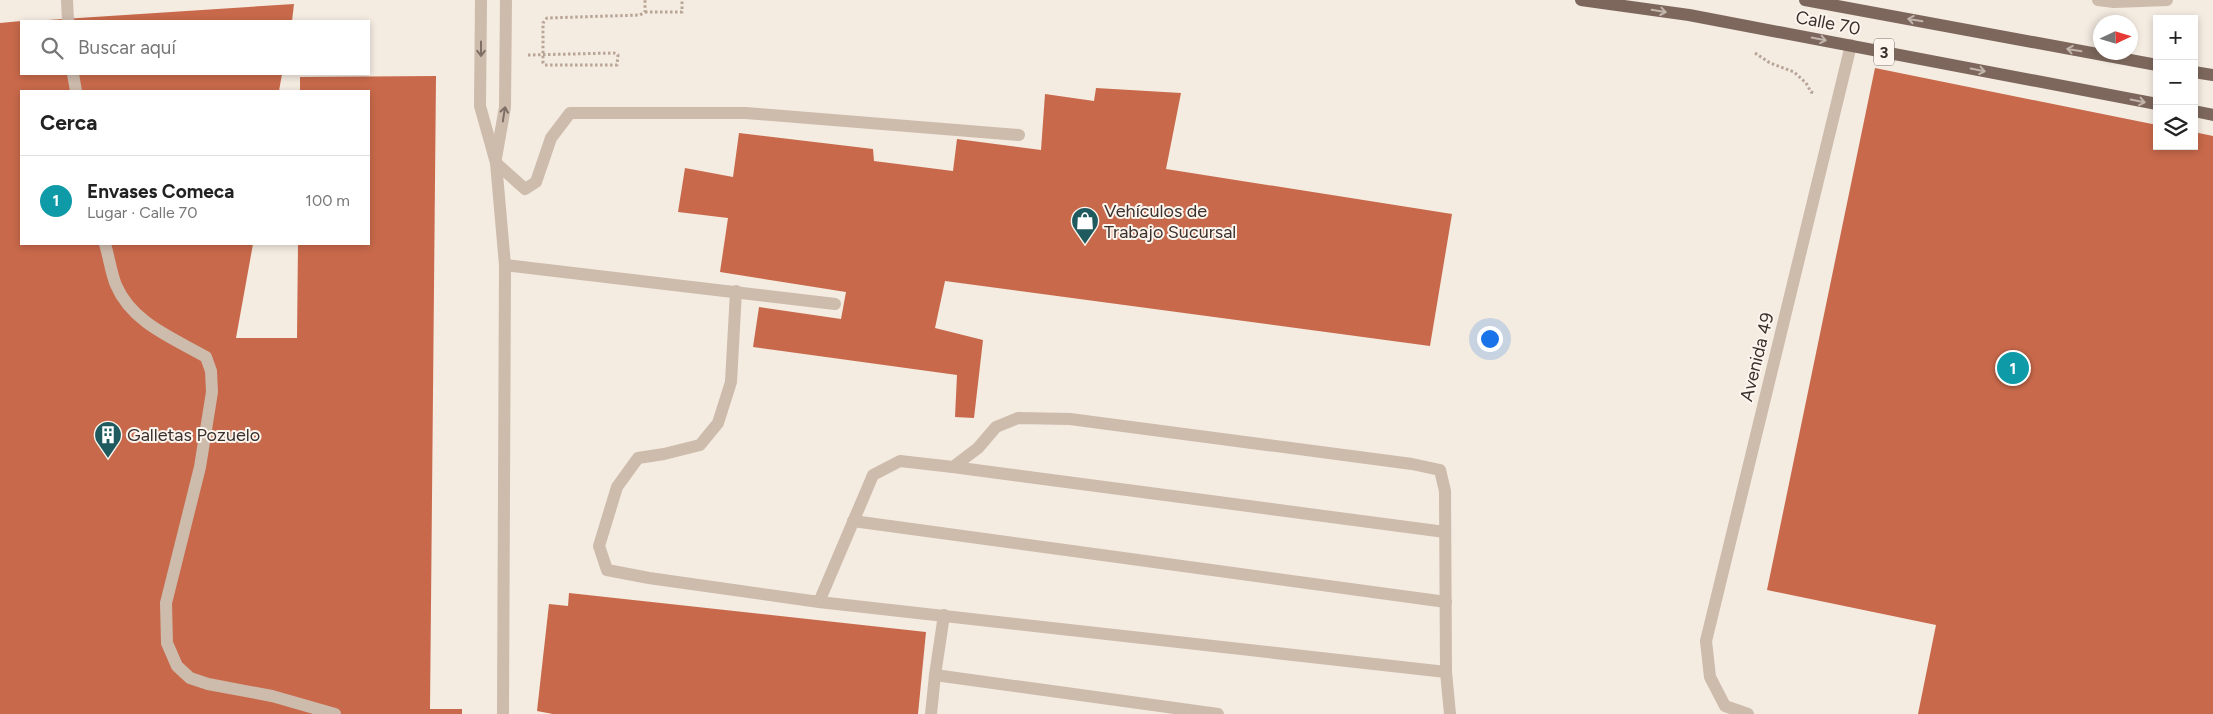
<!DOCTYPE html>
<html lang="es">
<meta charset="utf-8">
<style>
body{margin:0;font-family:Figtree,sans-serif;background:#f6f6f6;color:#222}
.controls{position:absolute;right:15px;top:15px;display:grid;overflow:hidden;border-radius:0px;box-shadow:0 2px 8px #0003}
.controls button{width:45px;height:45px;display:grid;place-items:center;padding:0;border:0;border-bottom:1px solid #e0e0e0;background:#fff;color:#222;font:25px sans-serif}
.compass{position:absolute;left:2093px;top:15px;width:45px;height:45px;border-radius:50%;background:#fff;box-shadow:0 2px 8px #0003;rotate:86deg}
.you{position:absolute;left:1489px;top:338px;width:18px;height:18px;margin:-12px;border:4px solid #fff;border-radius:50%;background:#1a73e8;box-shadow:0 0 0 8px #1a73e833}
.badge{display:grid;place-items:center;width:32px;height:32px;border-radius:50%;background:#db2777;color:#fff;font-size:16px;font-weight:700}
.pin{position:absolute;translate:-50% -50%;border:2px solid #fff;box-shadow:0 1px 5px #0006}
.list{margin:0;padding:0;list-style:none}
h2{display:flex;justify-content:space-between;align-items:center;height:65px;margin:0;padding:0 20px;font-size:21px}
h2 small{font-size:16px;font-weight:400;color:#767676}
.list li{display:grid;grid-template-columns:32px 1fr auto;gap:15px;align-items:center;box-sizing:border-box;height:90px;padding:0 20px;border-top:1px solid #e0e0e0}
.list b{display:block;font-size:19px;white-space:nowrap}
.list p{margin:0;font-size:16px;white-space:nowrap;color:#767676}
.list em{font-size:16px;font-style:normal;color:#767676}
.icon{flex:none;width:28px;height:28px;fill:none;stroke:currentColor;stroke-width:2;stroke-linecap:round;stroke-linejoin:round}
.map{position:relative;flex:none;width:2213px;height:714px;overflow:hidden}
.search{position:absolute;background:#fff;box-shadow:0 2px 8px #0003;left:20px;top:20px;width:350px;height:55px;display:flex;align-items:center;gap:12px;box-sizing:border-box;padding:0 18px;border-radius:0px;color:#767676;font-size:19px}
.panel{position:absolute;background:#fff;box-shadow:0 2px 8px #0003;left:20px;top:90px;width:350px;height:155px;border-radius:0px}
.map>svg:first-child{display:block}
</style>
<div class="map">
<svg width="2213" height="714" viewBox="0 0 2213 714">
<rect width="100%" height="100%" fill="#f4ebe1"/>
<g fill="#c8694b">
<path d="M294 4 292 21H48V20Z"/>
<path d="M21 21V74H282L279 91H21V244H253L236 338H297L298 244H369V91H300V77L436 76 430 709H462V714H0V23Z"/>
<path d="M1875 68 2157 125V146H2194V132L2213 136V714H1918L1936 625 1767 590Z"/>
<path d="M1096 88 1181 93 1166 169 1452 214 1430 346 945 281 935 328 983 340 974 418 955 417 957 375 753 347 759 307 841 319 846 292 720 272 728 218 678 212 685 168 733 177 739 133 873 149 874 161 953 171 957 139 1041 150 1045 94 1094 101Z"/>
<path d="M569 593 926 632 918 714H553L537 711 549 604 568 606Z"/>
</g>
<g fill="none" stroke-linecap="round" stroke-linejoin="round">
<g stroke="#b9a596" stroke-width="3" stroke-dasharray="2.5 2.5" stroke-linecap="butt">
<path d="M645 12H682V0"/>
<path d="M1755 53 1770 63 1794 72 1806 83 1811 92 1815 93"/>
<path d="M528 55 614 53 618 55 617 65H545L543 63V23L547 18 640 15 645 12V0"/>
</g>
<g stroke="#cdbbac" stroke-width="12">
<path d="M67 0 68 21"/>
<path d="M481 0 480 106 496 163 505 265 503 714"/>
<path d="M73 74 76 91"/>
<path d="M496 158 505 107 506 0"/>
<path d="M496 163 525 189 536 182 551 138 570 113H746L1019 135"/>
<path d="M105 244C109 257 111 273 116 285 132 323 173 338 206 357L211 371 212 392 200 467 166 603 167 643 177 666 190 678 208 684 272 696 335 714"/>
<path d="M505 265 835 304"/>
<path d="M736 291 731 382 718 423 700 445 664 454 638 458 617 487 599 546 607 570 649 578 819 602 1446 672 1445 491 1440 470 1412 464 1070 419 1018 418 996 427 978 448 953 467 900 461 873 475 819 602"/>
<path d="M953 467 1445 532"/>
<path d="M853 521 1446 602"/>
<path d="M1446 672 1450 714"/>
<path d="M935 675 1218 714"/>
<path d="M931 714 935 675 944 615"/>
<path d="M1748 714 1725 706 1710 677 1706 641 1851 45"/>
</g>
<path stroke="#cdbbac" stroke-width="12" d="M2098 0 2114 2 2167 0"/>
<g stroke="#7d675c" stroke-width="12">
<path d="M1581 0 1689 15 2157 104"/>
<path d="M1805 0 2157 65"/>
<path d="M2194 72 2213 75"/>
<path d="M2194 111 2213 115"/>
</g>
</g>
<defs><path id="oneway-shaft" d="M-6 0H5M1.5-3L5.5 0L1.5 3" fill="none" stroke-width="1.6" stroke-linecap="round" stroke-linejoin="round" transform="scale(1.25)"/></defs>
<g stroke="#c2b5ac">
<use href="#oneway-shaft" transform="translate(1659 11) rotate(9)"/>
<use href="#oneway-shaft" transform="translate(1915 20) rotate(-170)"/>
<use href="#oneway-shaft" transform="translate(1819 39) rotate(11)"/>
<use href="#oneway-shaft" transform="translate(2074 50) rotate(-170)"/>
<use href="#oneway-shaft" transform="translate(1978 70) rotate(11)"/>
<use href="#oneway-shaft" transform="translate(2138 101) rotate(11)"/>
</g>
<g stroke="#7d6f65">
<use href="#oneway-shaft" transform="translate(481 49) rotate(90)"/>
<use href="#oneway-shaft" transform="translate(504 114) rotate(-81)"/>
</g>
<defs>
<symbol id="shop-pin" viewBox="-11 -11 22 30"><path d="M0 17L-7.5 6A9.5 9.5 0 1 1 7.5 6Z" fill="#1f5a5e" stroke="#fbf5ee"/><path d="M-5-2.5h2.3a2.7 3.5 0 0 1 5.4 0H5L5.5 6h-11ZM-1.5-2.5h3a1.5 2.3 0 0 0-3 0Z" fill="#fff"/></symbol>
<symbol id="building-pin" viewBox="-11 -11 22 30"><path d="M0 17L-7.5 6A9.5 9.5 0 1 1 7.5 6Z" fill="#1f5a5e" stroke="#fbf5ee"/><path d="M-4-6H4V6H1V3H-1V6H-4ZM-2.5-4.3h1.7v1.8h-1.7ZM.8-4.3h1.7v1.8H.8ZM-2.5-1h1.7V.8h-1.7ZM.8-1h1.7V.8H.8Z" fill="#fff"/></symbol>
</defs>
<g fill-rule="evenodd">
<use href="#shop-pin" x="1069" y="205" width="32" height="43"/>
<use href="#building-pin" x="92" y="419" width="32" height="43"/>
</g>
<g text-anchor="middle" stroke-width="4" stroke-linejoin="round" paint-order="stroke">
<rect fill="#fbf5ee" stroke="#756b66" stroke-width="1" x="1874" y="38.5" width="20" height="27" rx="4"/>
<g font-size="16" font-weight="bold" fill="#3b302b">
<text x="1884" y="58">3</text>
</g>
<g font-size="18" fill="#3b302b" stroke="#fbf5ee">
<text transform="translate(1828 23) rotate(11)" y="6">Calle 70</text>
<text transform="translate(1757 357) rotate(-76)" y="6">Avenida 49</text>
</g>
<g font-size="18" fill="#3b302b" stroke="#fbf5ee" text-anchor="start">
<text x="1104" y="217">Vehículos de<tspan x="1104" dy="21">Trabajo Sucursal</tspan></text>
<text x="127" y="441">Galletas Pozuelo</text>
</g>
</g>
</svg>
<div class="controls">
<button>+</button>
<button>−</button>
<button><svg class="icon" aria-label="layers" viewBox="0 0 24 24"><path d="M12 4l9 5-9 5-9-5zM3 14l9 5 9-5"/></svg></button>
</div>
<svg class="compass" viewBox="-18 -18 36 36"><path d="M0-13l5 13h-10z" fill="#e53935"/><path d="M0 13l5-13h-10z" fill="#767676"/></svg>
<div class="you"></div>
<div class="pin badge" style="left:2013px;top:368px;background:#0f9aa8">1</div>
<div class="search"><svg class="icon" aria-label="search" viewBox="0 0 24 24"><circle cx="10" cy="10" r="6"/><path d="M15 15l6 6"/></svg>Buscar aquí</div>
<section class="panel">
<h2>Cerca<small></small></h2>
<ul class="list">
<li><span class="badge" style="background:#0f9aa8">1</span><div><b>Envases Comeca</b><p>Lugar · Calle 70</p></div><em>100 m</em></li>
</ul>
</section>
</div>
